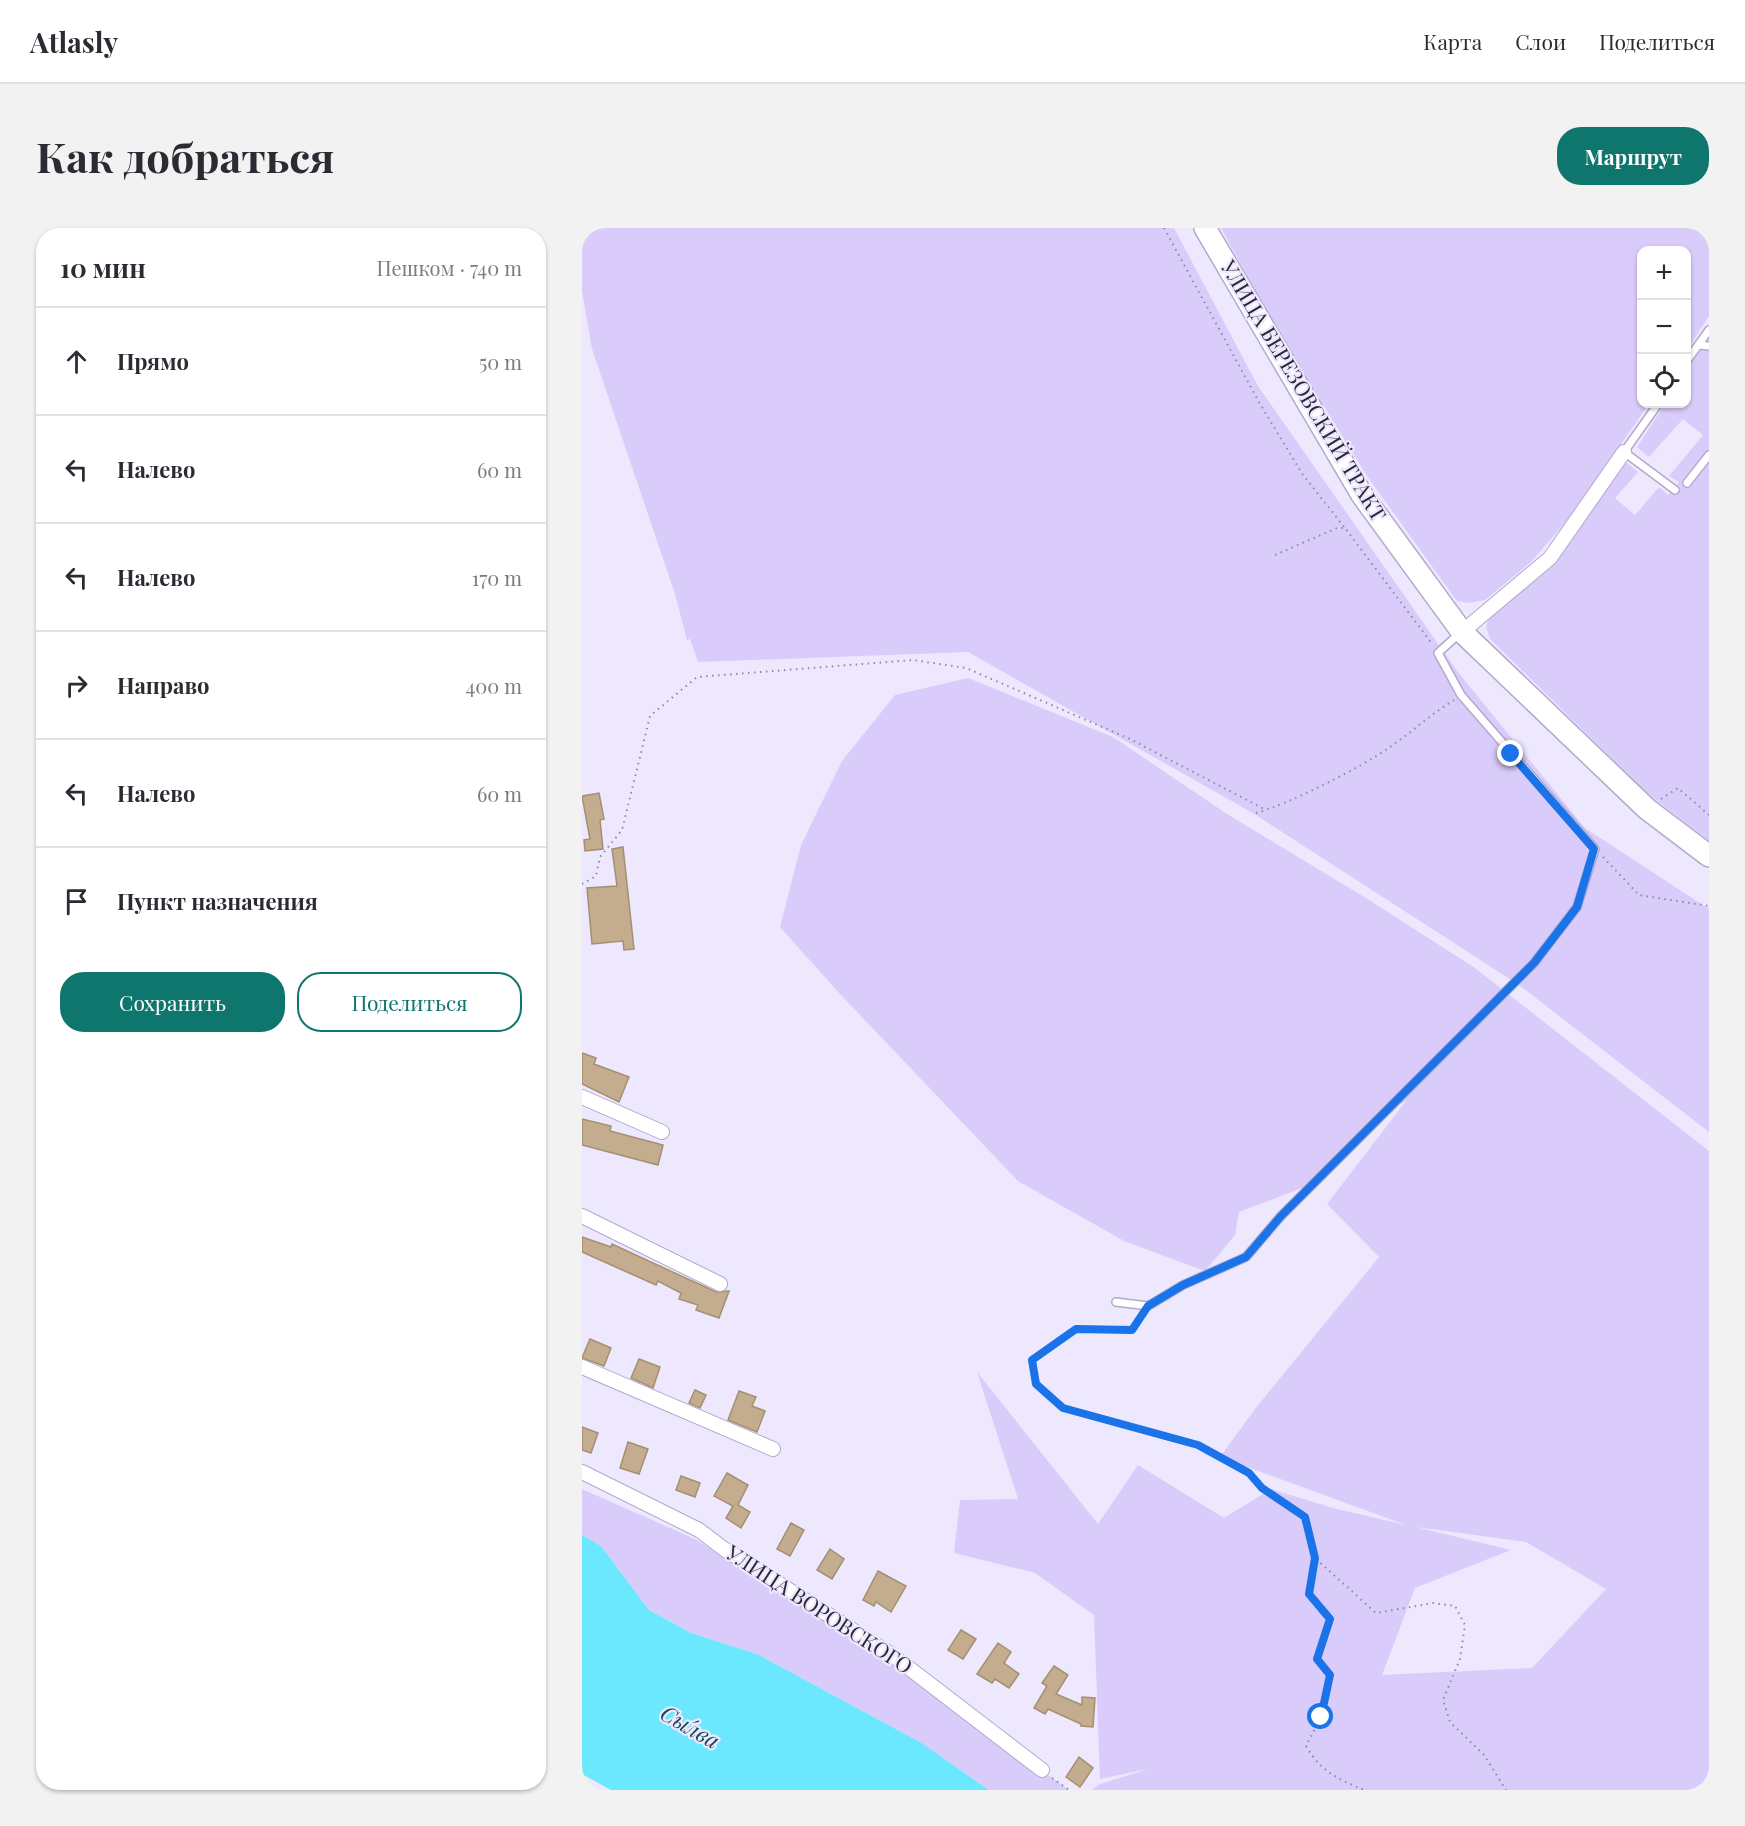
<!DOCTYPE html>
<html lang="ru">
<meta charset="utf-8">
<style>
body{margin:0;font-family:"Playfair Display",serif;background:#f2f2f3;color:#2b2b33}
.controls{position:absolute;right:18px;top:18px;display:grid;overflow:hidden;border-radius:12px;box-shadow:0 2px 4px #0004}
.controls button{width:54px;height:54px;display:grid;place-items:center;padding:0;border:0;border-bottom:2px solid #e1e1e2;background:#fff;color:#2b2b33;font:30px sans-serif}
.stop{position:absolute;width:18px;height:18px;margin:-14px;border:4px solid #1a73e8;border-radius:50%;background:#fff}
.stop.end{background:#1a73e8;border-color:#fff;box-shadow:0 2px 6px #0008}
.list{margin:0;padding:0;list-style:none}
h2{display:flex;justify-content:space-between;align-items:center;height:78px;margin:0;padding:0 24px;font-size:26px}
h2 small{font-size:20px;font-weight:400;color:#7c7c81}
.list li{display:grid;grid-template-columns:39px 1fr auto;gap:18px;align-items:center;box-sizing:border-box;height:108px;padding:0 24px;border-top:2px solid #e1e1e2}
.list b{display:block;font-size:22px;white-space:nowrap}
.list em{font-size:20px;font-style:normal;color:#7c7c81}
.actions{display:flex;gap:12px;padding:18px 24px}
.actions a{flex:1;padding:14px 0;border:2px solid #0f766e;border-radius:24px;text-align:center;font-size:21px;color:#0f766e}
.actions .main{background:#0f766e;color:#fff}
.icon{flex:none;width:33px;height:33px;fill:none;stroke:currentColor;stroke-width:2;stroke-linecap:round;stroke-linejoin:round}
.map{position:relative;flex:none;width:1127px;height:1562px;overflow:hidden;border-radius:24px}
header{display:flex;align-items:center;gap:36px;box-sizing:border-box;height:84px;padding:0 30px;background:#fff;border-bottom:2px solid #e1e1e2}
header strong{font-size:28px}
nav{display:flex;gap:33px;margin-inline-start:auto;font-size:21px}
.intro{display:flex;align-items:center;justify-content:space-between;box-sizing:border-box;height:144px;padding:0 36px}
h1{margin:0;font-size:42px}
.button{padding:15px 27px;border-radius:24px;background:#0f766e;color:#fff;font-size:21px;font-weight:700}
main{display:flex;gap:36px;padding:0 36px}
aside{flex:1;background:#fff;border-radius:24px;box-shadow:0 2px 4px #0004}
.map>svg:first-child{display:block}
</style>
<header>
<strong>Atlasly</strong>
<nav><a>Карта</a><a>Слои</a><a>Поделиться</a></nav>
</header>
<div class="intro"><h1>Как добраться</h1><a class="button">Маршрут</a></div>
<main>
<aside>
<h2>10 мин<small>Пешком · 740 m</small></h2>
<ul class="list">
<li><svg class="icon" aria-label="ahead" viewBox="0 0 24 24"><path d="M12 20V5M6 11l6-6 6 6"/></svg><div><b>Прямо</b></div><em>50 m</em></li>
<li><svg class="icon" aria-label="left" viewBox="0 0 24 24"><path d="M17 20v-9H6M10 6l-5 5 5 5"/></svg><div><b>Налево</b></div><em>60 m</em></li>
<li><svg class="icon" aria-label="left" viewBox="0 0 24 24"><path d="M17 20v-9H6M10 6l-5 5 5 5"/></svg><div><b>Налево</b></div><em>170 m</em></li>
<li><svg class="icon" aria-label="right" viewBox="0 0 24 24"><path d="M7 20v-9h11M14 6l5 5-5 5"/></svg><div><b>Направо</b></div><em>400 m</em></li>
<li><svg class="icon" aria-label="left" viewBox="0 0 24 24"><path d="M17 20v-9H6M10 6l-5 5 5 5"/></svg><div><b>Налево</b></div><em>60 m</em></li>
<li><svg class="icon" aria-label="arrive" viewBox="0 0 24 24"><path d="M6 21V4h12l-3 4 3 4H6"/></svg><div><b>Пункт назначения</b></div></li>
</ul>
<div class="actions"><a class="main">Сохранить</a><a>Поделиться</a></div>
</aside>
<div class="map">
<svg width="1127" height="1562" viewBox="0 0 1127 1562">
<rect width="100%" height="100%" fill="#eee8fe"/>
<g fill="#d9ccfa" fill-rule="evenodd">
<path d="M0 0H592L676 158 875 443 1003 600 1127 681V904L937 757 669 584 386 424 116 434 108 411 105 412 93 366 10 121 0 63Z"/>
<path d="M639 0H1127V88L1105 122 1104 22H1060V176H1067L988 289 949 334 903 372 887 375 875 373 785 248 687 88Z"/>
<path d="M1127 108V613L1064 564 908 411 904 399 907 390 973 336 1042 233 1056 244 1033 270 1053 287 1077 259 1086 267 1097 254 1087 248 1121 207 1101 191 1067 229 1055 219 1083 176H1104L1105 142Z"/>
<path d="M386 450 531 509 645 586 784 670 893 740 1127 923V1562H510L518 1556 566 1541 518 1551 512 1387 453 1345 372 1325 378 1272 436 1271 395 1144 516 1296 556 1237 642 1290 689 1261 751 1280 824 1297 638 1229 673 1181 797 1029 745 976 824 873 800 886 725 958 657 984 653 1007 623 1043 542 1013 436 953 258 766 198 699 219 617 260 533 313 467ZM834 1299 944 1314 1024 1361 950 1440 800 1447 833 1360 929 1322Z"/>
<path d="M0 1261 113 1311 306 1431 487 1562H407L338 1514 175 1426 109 1405 67 1382 19 1318 0 1307Z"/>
</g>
<path fill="#6ce8fe" d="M0 1307 19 1318 67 1382 109 1405 175 1426 338 1514 407 1562H29L0 1546Z"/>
<g fill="#c3ad8e" stroke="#a58f71" stroke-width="1.5">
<path d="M17 565 22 591 18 592 21 621 3 623 2 612 8 611 0 568Z"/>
<path d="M41 619 52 721 42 722 41 713 10 716 5 660 35 658 30 621Z"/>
<path d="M0 825 14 830 12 836 47 849 37 874 0 856Z"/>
<path d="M0 891 29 898 28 903 81 917 76 937 0 917Z"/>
<path d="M0 1009 29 1019 30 1016 134 1064 147 1063 137 1090 114 1082 116 1077 97 1071 99 1065 76 1053 74 1057 0 1024Z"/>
<path d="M8 1111 29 1120 22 1138 0 1130Z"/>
<path d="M57 1131 78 1139 71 1160 49 1150Z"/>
<path d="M113 1162 124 1167 118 1180 107 1175Z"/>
<path d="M157 1163 174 1169 170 1178 183 1183 175 1204 146 1192Z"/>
<path d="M0 1199 16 1205 9 1225 0 1222Z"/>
<path d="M46 1214 66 1221 57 1246 38 1240Z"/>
<path d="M145 1245 166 1257 156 1277 168 1284 159 1300 144 1290 151 1278 132 1268Z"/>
<path d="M99 1248 118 1255 113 1269 94 1262Z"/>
<path d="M209 1295 222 1302 208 1328 195 1321Z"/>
<path d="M248 1321 262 1331 250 1351 235 1342Z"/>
<path d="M296 1343 324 1358 309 1384 294 1374 292 1378 281 1372Z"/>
<path d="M379 1402 394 1411 381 1431 366 1422Z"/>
<path d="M416 1415 429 1424 422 1435 437 1446 427 1460 413 1451 410 1455 395 1446Z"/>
<path d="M472 1438 486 1447 474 1466 500 1477V1469L513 1470 511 1499 499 1498V1496L466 1481 463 1486 452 1480 465 1458 460 1455Z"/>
<path d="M497 1529 511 1540 498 1559 484 1549Z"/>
</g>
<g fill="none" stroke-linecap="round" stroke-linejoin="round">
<defs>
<g id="service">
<path d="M1117 117 1127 118"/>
<path d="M1104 134 1127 102"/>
<path d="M1076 176 1042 224 1093 262"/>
<path d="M1105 255 1127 227"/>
<path d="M534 1074 566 1078 601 1057 664 1029 699 988 952 735 995 679 1013 621 879 467 856 425 878 405"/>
</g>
<g id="minor">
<path d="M880 404 968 330 1042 224"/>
<path d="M0 869 80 904"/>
<path d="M0 988 138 1056"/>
<path d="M0 1139 191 1221"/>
<path d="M0 1244 117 1302 142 1321 310 1427 460 1542"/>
</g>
<path id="primary" d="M623 0 780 267 880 404 1065 581 1127 628"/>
</defs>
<use href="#service" stroke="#b2a9cb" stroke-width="10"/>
<use href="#minor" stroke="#b2a9cb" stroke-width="16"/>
<use href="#primary" stroke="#b2a9cb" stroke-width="24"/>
<g stroke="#8f8a9c" stroke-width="2" stroke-dasharray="1.5 4.5" stroke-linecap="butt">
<path d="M582 0 678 176 721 247 763 300"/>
<path d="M693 327 755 300H763L851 417"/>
<path d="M1079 571 1096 560 1127 587"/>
<path d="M674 585C707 576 780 539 808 519 830 504 849 486 872 472"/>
<path d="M1021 629 1057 667 1127 678"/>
<path d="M0 656 14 648 18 629 40 602 68 488 115 449 331 432 384 440 548 511 684 582"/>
<path d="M560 1086 550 1102 494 1101 450 1132 454 1156 481 1180 616 1217 667 1245 679 1260 723 1289 733 1330 727 1367 748 1391 736 1431 748 1447 739 1489 724 1518C739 1544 756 1551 782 1562"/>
<path d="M734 1331 794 1385 851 1375 873 1378 883 1397 878 1431 861 1472 868 1494 902 1527 924 1562"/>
<path d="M470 1550 487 1562"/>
</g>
<use href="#service" stroke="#fff" stroke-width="7"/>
<use href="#minor" stroke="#fff" stroke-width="14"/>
<use href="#primary" stroke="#fff" stroke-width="21"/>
</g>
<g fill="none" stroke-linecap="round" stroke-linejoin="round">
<path stroke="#1a73e8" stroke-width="8" d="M739 1489 748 1447 735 1431 748 1391 727 1366 733 1330 723 1289 680 1260 667 1245 616 1217 481 1180 454 1156 450 1132 494 1101 550 1102 566 1078 601 1057 664 1029 699 988 952 735 995 679 1012 621 929 526"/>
</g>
<g text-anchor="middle" stroke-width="4.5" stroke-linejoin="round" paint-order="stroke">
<g font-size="21" fill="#2b2835" stroke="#eee8fe">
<text transform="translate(721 163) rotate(59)" y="7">УЛИЦА БЕРЕЗОВСКИЙ ТРАКТ</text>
<text transform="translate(237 1382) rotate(33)" y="7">УЛИЦА ВОРОВСКОГО</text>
</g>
<g font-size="22" font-style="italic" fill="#114952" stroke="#eee8fe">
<text transform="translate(108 1499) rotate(30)" y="8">Сы́лва</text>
</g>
</g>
</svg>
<div class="controls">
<button>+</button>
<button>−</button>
<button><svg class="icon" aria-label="locate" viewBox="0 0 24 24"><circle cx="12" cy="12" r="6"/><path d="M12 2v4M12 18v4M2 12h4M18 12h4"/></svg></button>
</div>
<div class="stop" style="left:739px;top:1489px"></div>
<div class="stop end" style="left:929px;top:526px"></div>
</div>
</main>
